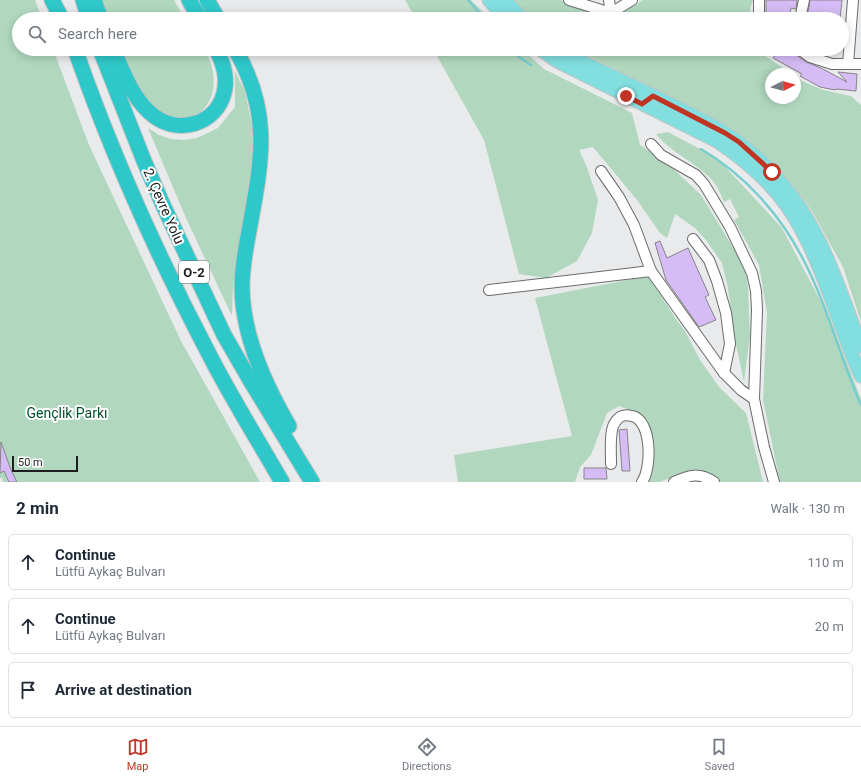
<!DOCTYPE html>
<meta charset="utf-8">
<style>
body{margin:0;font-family:Roboto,sans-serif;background:#f2f2f3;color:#1f2937}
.compass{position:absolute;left:765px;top:68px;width:36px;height:36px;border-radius:50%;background:#fff;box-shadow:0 2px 10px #0003;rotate:84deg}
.scale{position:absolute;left:12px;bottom:10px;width:66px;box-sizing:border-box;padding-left:4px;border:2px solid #1d1e1e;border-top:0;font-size:11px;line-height:14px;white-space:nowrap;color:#1d1e1e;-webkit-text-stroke:3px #fff;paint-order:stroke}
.stop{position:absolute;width:12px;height:12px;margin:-9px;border:3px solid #c03423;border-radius:50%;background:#fff}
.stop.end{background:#c03423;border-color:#fff;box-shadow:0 1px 4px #0008}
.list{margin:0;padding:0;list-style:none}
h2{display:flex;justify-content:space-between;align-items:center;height:52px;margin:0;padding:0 16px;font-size:17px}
h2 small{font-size:13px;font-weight:400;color:#747a83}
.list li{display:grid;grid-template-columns:26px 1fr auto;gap:12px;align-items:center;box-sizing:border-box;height:56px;margin:0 8px 8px;padding:0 8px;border:1px solid #e0e1e3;border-radius:6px}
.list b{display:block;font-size:15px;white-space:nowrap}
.list p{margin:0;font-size:13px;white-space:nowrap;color:#747a83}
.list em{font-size:13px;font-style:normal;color:#747a83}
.icon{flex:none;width:22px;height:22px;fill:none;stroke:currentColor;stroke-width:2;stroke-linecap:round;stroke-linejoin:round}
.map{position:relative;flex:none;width:861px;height:482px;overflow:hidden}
.search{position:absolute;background:#fff;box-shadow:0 2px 10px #0003;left:12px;right:12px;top:12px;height:44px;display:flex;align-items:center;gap:10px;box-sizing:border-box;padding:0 14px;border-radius:22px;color:#747a83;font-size:15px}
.sheet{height:244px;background:#fff}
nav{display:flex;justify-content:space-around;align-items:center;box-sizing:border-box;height:56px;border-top:1px solid #e0e1e3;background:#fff;font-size:11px;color:#747a83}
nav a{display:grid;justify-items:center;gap:2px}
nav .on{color:#c03423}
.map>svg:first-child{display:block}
</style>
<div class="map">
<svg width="861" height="482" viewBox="0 0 861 482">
<rect width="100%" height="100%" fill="#e9eaeb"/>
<g fill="#b1d8bf">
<path d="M0 0H35L42 19H19V49H53L89 145 181 341 260 482H3L2 478H0Z"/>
<path d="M102 0H174L185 19H110Z"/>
<path d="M405 0H471L490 19H416Z"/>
<path d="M514 0H561L569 5 614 18 643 0H753L750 9 752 19H533Z"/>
<path d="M121 49H204C217 69 219 99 198 114 193 118 183 119 177 121L158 112 134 82Z"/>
<path d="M433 49H522L544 69 632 113 640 145 665 161 701 195 745 267 748 288 750 336 744 382 734 335 728 288 722 263 706 240 695 228 675 214 667 238 660 233 637 200 593 147 579 150 586 165 598 200 592 233 577 261 546 278 519 274 484 140Z"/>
<path d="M574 49H755L792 74H771V98H795V76L802 81 823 90 851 96 861 105V322L843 267 813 213 801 196 760 154 720 122Z"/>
<path d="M235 71 245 92 252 126 253 168 233 284 232 316 186 218 148 128 159 135 171 139 184 140 197 138 218 128 235 107Z"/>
<path d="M668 132 717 158 782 228 829 317 861 399V482H780L763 400 767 313 759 265 734 220 739 217 730 199 724 202C721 195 717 185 712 180 696 162 671 153 656 134Z"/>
<path d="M648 276 676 319 685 331 700 360 719 387 746 413 763 482H720L717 479 679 475 659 482H646L648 478 641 417 632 411 619 406 607 413 591 455 580 467 575 482H458L454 455 572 436 535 298Z"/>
</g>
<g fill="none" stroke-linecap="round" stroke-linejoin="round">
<g stroke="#78cecf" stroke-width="2.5">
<path d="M468 0 485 19"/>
<path d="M512 49 519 57 531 65"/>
<path d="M701 149C745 175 781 215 804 261 828 307 840 358 861 405"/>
</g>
</g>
<g fill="#d6bcf6" stroke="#868587">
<path d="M766 0H797L796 9 791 8 789 19H768L767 12H766Z"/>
<path d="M810 0H842L840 19 820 17V19H807Z"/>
<path d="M787 49H793L795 54 806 62 821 68 847 82 838 72 857 74 856 91 836 89 835 90 820 87 800 76 802 74 773 58 780 50Z"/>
<path d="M660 241 667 258 688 248 709 295 705 297 716 320 699 327 666 280 655 243Z"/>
<path d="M627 429 630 471H622L619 430Z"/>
<path d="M1 442 11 470 17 482H9L4 471 0 473Z"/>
<path d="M584 468H606L607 479H584Z"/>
</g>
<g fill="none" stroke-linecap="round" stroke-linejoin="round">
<defs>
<g id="minor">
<path d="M569 0 611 13 632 0"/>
<path d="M609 0 611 13"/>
<path d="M759 0V19"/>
<path d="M800 19 804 0"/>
<path d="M799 49 810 57 832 64H861"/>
<path d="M848 64 853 0"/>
<path d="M651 144 661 155 696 175 704 184 730 227 752 273 756 291 757 310 754 399 764 447 774 482"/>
<path d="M601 171 619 197 634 225 651 271"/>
<path d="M693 239 709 260 717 281 726 313 730 344 724 373"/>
<path d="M489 290 651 271 724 373 741 390 754 399"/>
<path d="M611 464C611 453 610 441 612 430 613 425 616 420 620 417 623 415 628 415 632 416 652 420 652 468 642 482"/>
<path d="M674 482C689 475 699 472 714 482"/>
</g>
<g id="major">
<path d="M489 0 507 19"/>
<path d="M504 0 523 19"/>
<path d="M540 49 557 61 717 141C750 163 781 191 800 227 826 274 839 327 861 376"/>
<path d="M560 49C576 60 595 68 614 77 646 92 678 107 709 124 757 149 794 191 818 239 835 272 847 311 861 346"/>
</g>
<g id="highway">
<path d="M52 0 62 19"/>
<path d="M83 0 89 19"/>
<path d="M94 0 101 19"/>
<path d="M189 0 200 19"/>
<path d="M207 0 218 19"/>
<path d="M75 49C112 155 158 257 210 356 232 399 258 440 282 482"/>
<path d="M100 49 144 161 163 205 224 335 250 380 312 482"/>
<path d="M113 49C123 71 133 101 154 116 179 135 216 124 224 93 228 78 223 62 216 49"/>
<path d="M235 49C270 109 263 155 251 220 247 242 242 264 242 286 242 335 265 385 289 426"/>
</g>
</defs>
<use href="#minor" stroke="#6a6b6c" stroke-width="12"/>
<use href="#major" stroke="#c4c4c4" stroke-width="15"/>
<use href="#highway" stroke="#c4c4c4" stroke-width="17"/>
<use href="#minor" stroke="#fff" stroke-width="10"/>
<use href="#major" stroke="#82dedf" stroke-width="13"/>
<use href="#highway" stroke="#2fc8ca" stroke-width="15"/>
</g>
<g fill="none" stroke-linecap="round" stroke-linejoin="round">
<path stroke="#c03423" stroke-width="5" d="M626 96 642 104 653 96 725 133 739 142 772 172"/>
</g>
<g text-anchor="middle" stroke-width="4" stroke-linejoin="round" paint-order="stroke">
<rect fill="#fff" stroke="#616262" stroke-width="1" x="179" y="261" width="30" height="22" rx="3"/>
<g font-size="13" font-weight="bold" fill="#1d1e1e">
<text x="194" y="277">O-2</text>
</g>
<g font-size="14" fill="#1d1e1e" stroke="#fff">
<text transform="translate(164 206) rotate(66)" y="5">2. Çevre Yolu</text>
</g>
<g font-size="14" fill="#004f2d" stroke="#fff">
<text x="67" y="418">Gençlik Parkı</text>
</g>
</g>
</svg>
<svg class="compass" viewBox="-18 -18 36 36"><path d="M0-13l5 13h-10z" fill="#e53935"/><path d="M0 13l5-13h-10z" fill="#747a83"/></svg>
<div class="scale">50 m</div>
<div class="stop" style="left:772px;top:172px"></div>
<div class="stop end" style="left:626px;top:96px"></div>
<div class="search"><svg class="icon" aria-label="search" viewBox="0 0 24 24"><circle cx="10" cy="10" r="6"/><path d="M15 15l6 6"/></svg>Search here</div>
</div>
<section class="sheet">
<h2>2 min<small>Walk · 130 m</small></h2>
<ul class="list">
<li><svg class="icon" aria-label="ahead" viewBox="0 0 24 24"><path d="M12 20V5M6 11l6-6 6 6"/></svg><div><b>Continue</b><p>Lütfü Aykaç Bulvarı</p></div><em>110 m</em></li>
<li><svg class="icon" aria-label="ahead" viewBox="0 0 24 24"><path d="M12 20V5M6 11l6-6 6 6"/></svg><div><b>Continue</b><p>Lütfü Aykaç Bulvarı</p></div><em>20 m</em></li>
<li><svg class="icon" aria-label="arrive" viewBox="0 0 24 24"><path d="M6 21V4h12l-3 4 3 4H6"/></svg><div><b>Arrive at destination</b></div></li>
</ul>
</section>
<nav>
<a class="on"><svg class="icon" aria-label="map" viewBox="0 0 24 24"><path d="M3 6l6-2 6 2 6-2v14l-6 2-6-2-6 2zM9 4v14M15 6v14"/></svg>Map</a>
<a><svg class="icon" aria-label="directions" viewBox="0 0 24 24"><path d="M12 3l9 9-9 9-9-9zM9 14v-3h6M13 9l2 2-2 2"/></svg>Directions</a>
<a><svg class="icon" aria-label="saved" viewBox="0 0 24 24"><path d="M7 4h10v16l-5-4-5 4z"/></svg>Saved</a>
</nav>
